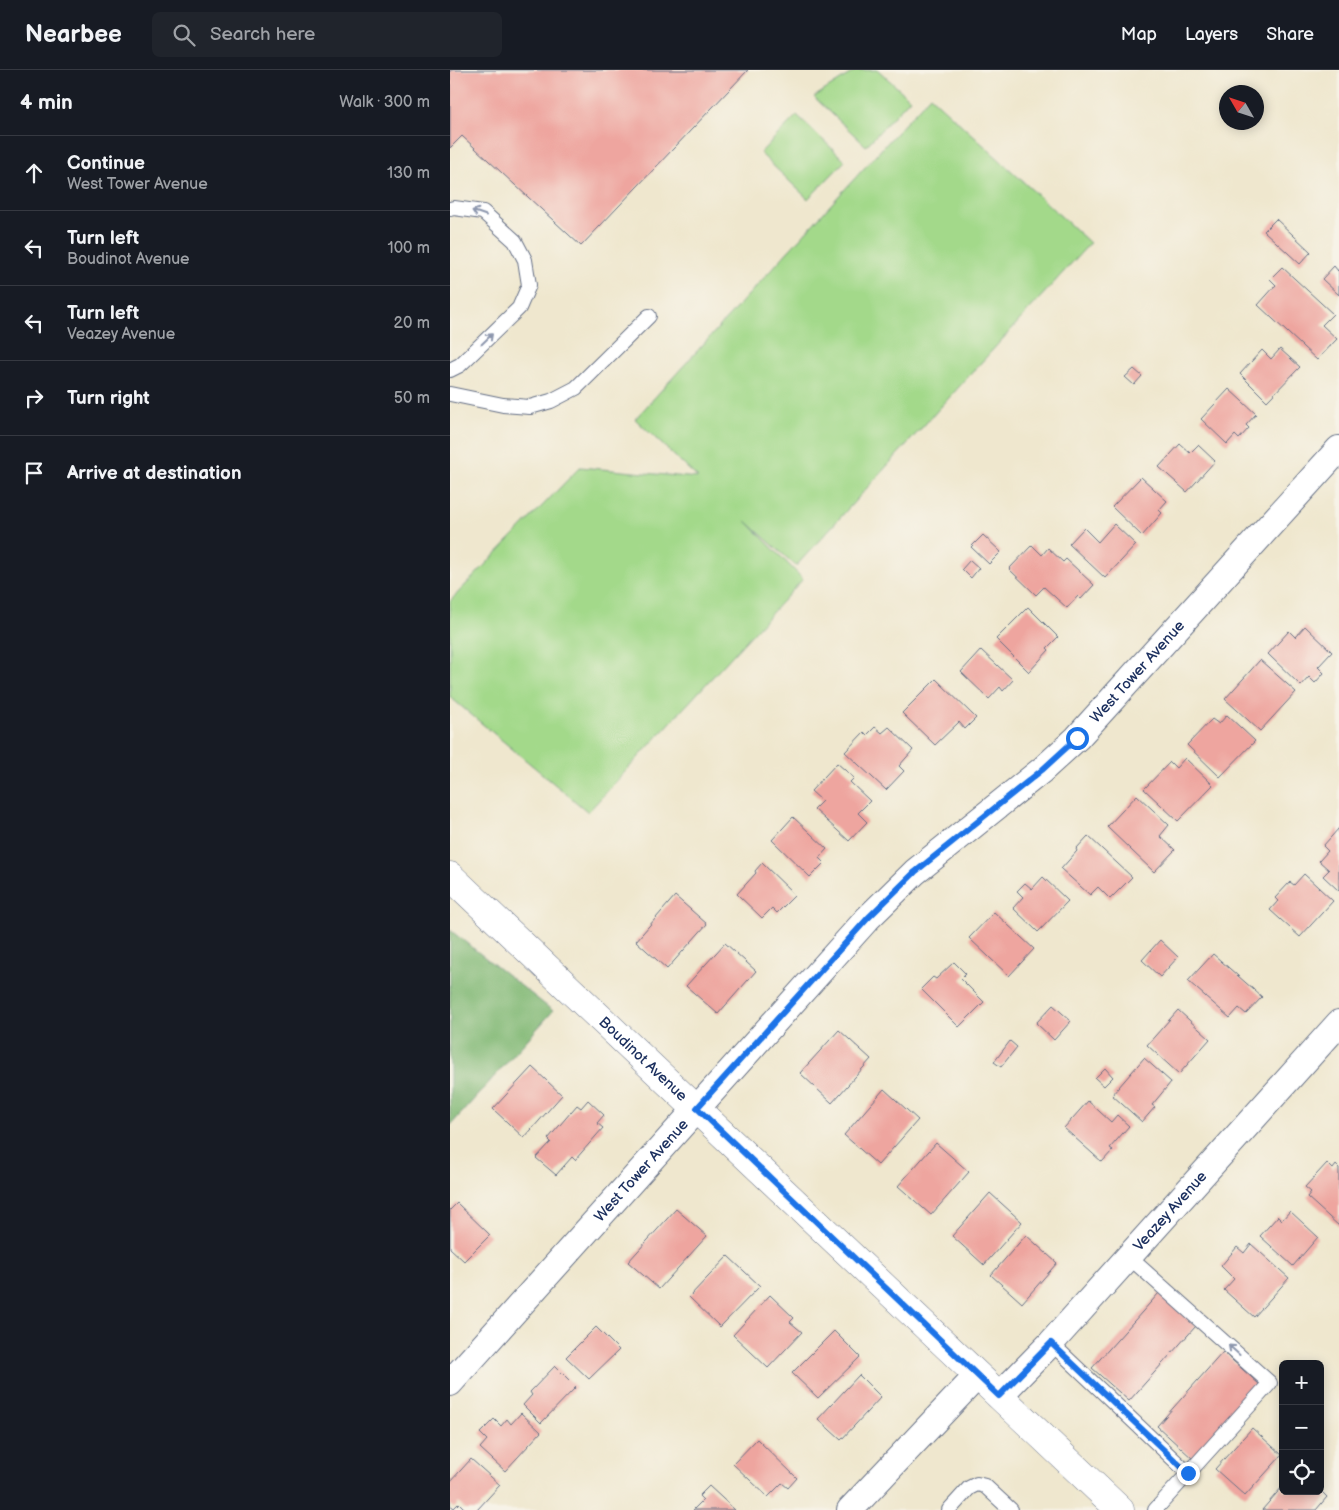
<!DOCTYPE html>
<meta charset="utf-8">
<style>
body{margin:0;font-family:"Balsamiq Sans",sans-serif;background:#20242c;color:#f1f3f6}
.controls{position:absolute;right:15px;bottom:15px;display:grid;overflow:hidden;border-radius:8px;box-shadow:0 2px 12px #0003}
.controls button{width:45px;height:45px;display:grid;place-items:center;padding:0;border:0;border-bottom:1px solid #363941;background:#171b24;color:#f1f3f6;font:25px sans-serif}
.compass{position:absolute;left:769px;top:15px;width:45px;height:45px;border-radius:50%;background:#171b24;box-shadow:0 2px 12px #0003;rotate:309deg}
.stop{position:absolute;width:15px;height:15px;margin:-11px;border:4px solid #1a73e8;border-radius:50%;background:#fff}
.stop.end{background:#1a73e8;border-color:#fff;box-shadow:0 1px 5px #0008}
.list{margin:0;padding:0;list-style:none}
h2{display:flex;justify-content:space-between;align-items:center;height:65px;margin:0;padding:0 20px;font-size:21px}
h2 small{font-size:16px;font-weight:400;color:#9ea1a6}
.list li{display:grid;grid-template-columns:32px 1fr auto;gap:15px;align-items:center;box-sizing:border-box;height:75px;padding:0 20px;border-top:1px solid #363941}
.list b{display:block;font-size:19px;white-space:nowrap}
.list p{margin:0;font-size:16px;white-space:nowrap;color:#9ea1a6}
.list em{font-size:16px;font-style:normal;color:#9ea1a6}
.icon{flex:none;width:28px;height:28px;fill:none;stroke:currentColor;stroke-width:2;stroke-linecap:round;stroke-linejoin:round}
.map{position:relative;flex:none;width:889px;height:1440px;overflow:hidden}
header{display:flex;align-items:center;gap:30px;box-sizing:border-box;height:70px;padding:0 25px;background:#171b24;border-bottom:1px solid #363941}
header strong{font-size:24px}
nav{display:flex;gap:28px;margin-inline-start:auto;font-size:18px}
.search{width:350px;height:45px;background:#20242c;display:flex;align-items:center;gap:12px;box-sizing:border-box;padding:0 18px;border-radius:8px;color:#9ea1a6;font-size:19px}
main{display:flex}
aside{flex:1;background:#171b24}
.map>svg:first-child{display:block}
</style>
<header>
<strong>Nearbee</strong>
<div class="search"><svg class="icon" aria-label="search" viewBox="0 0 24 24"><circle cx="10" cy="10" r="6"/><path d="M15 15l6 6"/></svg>Search here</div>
<nav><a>Map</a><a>Layers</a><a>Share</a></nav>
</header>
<main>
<aside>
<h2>4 min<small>Walk · 300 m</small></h2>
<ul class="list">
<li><svg class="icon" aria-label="ahead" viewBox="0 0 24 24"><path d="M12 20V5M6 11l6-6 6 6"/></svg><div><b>Continue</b><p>West Tower Avenue</p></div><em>130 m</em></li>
<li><svg class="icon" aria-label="left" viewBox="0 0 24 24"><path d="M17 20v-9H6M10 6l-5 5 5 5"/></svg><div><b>Turn left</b><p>Boudinot Avenue</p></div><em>100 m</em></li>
<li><svg class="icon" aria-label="left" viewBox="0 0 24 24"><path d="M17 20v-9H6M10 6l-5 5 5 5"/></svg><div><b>Turn left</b><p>Veazey Avenue</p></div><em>20 m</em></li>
<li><svg class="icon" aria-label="right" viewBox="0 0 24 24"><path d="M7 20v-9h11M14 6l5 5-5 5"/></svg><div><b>Turn right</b></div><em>50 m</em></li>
<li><svg class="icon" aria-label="arrive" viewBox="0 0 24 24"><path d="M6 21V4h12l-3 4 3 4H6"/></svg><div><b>Arrive at destination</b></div></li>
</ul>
</aside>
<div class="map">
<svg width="889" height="1440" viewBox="0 0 889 1440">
<rect width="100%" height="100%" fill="#f7f3e8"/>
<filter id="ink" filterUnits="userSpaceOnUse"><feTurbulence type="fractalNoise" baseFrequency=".02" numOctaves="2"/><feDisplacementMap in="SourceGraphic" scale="10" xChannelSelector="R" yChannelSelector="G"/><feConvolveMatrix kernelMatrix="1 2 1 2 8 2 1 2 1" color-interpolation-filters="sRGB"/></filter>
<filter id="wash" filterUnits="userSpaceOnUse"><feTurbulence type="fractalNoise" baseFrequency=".0096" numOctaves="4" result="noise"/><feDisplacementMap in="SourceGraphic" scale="20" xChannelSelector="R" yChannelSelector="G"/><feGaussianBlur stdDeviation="1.12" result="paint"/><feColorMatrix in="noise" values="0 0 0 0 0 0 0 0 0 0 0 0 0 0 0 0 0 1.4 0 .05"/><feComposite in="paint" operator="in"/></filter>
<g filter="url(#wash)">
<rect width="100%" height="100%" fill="#efe7ce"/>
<g fill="#a3d98a" stroke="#5f8474">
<path d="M406 0H428L460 29 416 76 364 27Z"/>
<path d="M480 26 640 173 346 496 296 451 353 509 138 742 0 627V531L130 397 248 408 185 349Z"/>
<path d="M347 45 395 91 358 129 310 83Z"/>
</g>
<path fill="#82b976" stroke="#4e746a" d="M0 860 103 941 0 1056Z"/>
<g id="blocks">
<g fill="#eea59f">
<path d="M0 0H298L131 176 12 66 0 78Z"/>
<path d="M826 149 861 182 850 194 814 161Z"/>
<path d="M884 196 888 201 889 199V225L872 209Z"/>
<path d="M832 197 883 244 872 255 887 269 867 290 808 235 826 215 820 209Z"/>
<path d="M830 279 850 297 817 331 790 304 812 280 821 289Z"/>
<path d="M684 299 692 306 684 315 675 307Z"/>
<path d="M779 319 806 344 796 355 799 358 789 369 785 365 777 374 751 349Z"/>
<path d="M730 374 740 383 748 375 765 391 737 422 709 397Z"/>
<path d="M691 407 717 431 709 440 712 443 692 466 662 437Z"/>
<path d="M664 454 686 475 655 508 619 474 634 458 648 472Z"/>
<path d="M533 465 551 482 539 494 521 477Z"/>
<path d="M582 475 592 485 598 478 613 492 616 489 644 515 631 529 628 526 617 538 594 517 586 525 559 499Z"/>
<path d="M520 490 529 498 521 508 512 499Z"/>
<path d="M578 537 608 567 597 578 599 580 579 602 546 569Z"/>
<path d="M855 556 882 582 868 597 874 603 865 613 859 607 851 616 818 584 839 561 845 567Z"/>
<path d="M531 580 563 610 553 621 550 617 539 629 511 602Z"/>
<path d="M810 590 846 622 810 661 775 629Z"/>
<path d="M486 609 526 648 515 659 509 652 485 675 452 643Z"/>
<path d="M777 645 805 671 770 707 737 675 762 649 769 654Z"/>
<path d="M425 657 432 663 439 657 463 680 449 696 454 701 436 720 395 682 414 662 417 665Z"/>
<path d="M735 688 763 715 728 751 694 719 720 692 726 698Z"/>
<path d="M387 693 404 708 400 712 420 731 408 743 417 752 399 771 364 739 372 731 361 721Z"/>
<path d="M687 725 719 755 710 766 725 780 704 802 657 757Z"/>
<path d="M343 747 377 779 369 788 374 793 360 807 322 770Z"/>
<path d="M889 758V821L873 806 879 800 869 791 878 781 873 776Z"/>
<path d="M638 766 682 807 660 829 648 817 640 825 611 799 627 781 626 779Z"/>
<path d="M312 793 345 825 327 843 322 838 312 848 287 824 306 803 305 801Z"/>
<path d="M854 804 883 831 850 867 820 840 828 831 825 828 840 812 844 815Z"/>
<path d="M593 807 618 831 588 862 563 838 573 827 567 821 575 813 582 819Z"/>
<path d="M225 826 257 854 217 899 186 871Z"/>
<path d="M544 842 584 879 559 906 519 868Z"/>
<path d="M710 870 728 887 710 907 692 890Z"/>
<path d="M275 873 306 901 268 944 236 916Z"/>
<path d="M763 884 812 927 796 944 789 938 780 948 738 911Z"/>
<path d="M504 892 516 904 511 909 534 932 509 957 471 919 483 907 486 909Z"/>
<path d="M603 935 621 951 604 970 586 953Z"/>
<path d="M728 940 760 969 729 1004 697 975Z"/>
<path d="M389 960 421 989 382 1033 350 1003Z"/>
<path d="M560 971 567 977 551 997 544 992Z"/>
<path d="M694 988 721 1012 702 1035 705 1037 692 1052 662 1025Z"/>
<path d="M82 997 112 1025 74 1068 43 1039Z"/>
<path d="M655 998 663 1007 654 1016 645 1008Z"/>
<path d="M434 1019 468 1050 428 1095 394 1065Z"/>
<path d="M138 1030 154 1045 147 1053 153 1058 125 1090 122 1087 106 1105 86 1088 101 1072 98 1069 127 1035 131 1038Z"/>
<path d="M638 1031 661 1052 667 1045 679 1056 660 1078 663 1080 652 1092 614 1058Z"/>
<path d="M486 1073 519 1102 481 1145 448 1116Z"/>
<path d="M877 1093 883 1099 886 1095 889 1098V1156L857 1127 861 1122 855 1117Z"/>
<path d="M540 1123 572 1152 534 1195 502 1166Z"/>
<path d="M7 1133 40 1165 14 1191 0 1178V1140Z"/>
<path d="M226 1139 257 1166 209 1219 178 1192Z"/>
<path d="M840 1141 868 1167 843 1196 810 1166 828 1146 832 1150Z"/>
<path d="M576 1165 607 1193 572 1233 541 1205Z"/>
<path d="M801 1174 839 1208 804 1247 774 1220 784 1209 771 1196 787 1177 794 1183Z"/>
<path d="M278 1186 310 1216 270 1257 239 1227Z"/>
<path d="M709 1223 746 1256 679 1331 642 1298Z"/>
<path d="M320 1225 344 1248 340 1252 352 1262 318 1298 283 1265Z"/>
<path d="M146 1257 169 1280 139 1309 116 1287Z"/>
<path d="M384 1261 410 1287 368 1328 342 1303Z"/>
<path d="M773 1282 810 1315 743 1389 707 1356Z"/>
<path d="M105 1296 126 1317 91 1353 73 1335 82 1325 80 1322Z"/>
<path d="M409 1305 431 1327 391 1370 368 1349Z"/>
<path d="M71 1343 91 1362 55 1401 30 1378 37 1370 30 1363 44 1349 51 1356 57 1349 61 1354Z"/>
<path d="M802 1358 832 1385 795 1426 765 1399Z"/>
<path d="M307 1369 347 1408 338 1418 332 1413 318 1427 283 1394Z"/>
<path d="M21 1389 50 1415 27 1440H16L9 1433 4 1438 0 1435V1412Z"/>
<path d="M259 1416 285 1440H243L253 1430 249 1426Z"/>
<path d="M833 1416V1421H871L877 1427 866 1440H812Z"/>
</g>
</g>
</g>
<g filter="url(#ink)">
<use href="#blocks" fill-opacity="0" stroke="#656f85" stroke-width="1"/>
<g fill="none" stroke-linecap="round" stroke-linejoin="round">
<defs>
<g id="service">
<path d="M0 139 4 138 33 142 65 171 75 190 79 215 69 238 10 295 0 300"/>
<path d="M0 324 53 335 80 337 101 331 126 318 199 246"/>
<path d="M679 1187 820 1313 705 1440"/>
<path d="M601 1273 738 1403"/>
<path d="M499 1440 519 1418 527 1414 535 1416 561 1440"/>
</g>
<g id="minor">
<path id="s1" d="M0 1313 418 848 465 802 592 700 627 668 889 379"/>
<path id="s2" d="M549 1326 601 1273 889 953"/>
<path d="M400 1440 527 1306"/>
</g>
<g id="tertiary">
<path id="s3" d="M0 806 670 1440"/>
</g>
</defs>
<use href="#service" stroke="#656f85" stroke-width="16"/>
<use href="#minor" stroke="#656f85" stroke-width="28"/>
<use href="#tertiary" stroke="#656f85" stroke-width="29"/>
<use href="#service" stroke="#fff" stroke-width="14"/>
<use href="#minor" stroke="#fff" stroke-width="26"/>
<use href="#tertiary" stroke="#fff" stroke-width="28"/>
</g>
<defs><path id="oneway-shaft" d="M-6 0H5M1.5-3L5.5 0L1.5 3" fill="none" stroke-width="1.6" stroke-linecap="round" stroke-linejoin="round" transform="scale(1.25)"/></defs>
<g stroke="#8d97ae">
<use href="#oneway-shaft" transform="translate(29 143) rotate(-161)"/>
<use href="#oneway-shaft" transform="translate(37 269) rotate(-44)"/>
<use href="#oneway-shaft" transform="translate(784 1280) rotate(-138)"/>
</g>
</g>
<g fill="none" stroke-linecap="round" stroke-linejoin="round" filter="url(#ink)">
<path stroke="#1a73e8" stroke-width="6" d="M627 668 592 700 465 802 418 848 247 1038 549 1326 601 1273 738 1403"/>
</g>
<g text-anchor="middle" stroke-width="4.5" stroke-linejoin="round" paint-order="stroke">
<g font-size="15" fill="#1b2f5e" stroke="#f7f3e8">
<text dy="5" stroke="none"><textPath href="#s1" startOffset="991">West Tower Avenue</textPath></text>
<text dy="5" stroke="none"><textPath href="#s3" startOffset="266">Boudinot Avenue</textPath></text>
<text dy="5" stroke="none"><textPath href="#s1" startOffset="286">West Tower Avenue</textPath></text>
<text dy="5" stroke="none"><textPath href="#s2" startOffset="252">Veazey Avenue</textPath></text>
</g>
</g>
</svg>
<div class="controls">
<button>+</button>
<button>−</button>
<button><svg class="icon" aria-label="locate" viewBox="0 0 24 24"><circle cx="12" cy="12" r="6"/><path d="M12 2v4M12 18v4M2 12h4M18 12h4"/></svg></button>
</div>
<svg class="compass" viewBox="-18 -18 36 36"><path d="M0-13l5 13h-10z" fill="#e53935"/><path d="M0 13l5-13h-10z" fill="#9ea1a6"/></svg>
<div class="stop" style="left:627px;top:668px"></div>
<div class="stop end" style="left:738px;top:1403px"></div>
</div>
</main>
